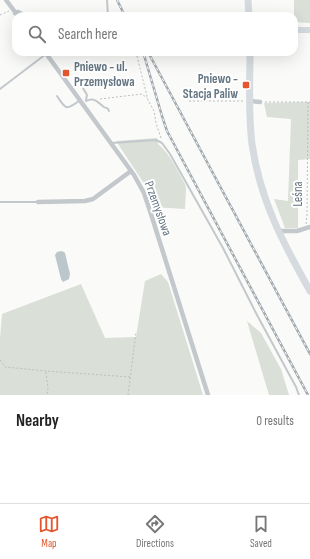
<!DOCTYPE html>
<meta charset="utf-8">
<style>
body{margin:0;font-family:"Sofia Sans Condensed",sans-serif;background:#f2f2f2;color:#222}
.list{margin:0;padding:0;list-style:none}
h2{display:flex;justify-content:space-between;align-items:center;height:52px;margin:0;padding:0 16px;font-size:17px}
h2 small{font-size:13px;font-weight:400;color:#767676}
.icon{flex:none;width:22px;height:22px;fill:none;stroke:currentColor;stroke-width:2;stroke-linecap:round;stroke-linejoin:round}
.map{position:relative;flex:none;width:310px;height:395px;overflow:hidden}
.search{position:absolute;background:#fff;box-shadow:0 4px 16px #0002;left:12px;right:12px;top:12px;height:44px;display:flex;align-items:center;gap:10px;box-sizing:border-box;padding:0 14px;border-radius:12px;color:#767676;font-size:15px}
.sheet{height:108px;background:#fff}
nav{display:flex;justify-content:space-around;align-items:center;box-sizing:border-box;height:56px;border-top:1px solid #e0e0e0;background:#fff;font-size:11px;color:#767676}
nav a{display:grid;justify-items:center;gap:2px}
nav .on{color:#e4572e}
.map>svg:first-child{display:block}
</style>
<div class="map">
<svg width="310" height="395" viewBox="0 0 310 395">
<rect width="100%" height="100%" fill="#fafaf8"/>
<g fill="#dadfd7">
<path d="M294 0H310V23L294 22Z"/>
<path d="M310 102V159L298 160V228H285L274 199 288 201 291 119 267 117 264 103Z"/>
<path d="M157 138 158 144C170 154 177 170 185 184L186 189 185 209 153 207 145 185 116 141Z"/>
<path d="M161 274 168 282 203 395H0V339L2 314 81 284 105 338 136 337 145 281Z"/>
<path d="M247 321 261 333 281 369 289 395H269Z"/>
</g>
<path fill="#bbc7cb" d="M61 251 64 252 65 253 70 274 69 279 63 282 61 279 55 255 57 252Z"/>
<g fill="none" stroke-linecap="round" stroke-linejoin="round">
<g stroke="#bbbfc2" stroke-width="1" stroke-dasharray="2 2" stroke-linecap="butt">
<path d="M0 15 9 11"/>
<path d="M136 52 148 100 154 111 156 123 161 138"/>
<path d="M100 99 142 94 147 98"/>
<path d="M189 101H244"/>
<path d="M265 102H310"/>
<path d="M306 224 307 215 308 102"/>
<path d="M0 360 5 367 46 371 130 377"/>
<path d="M46 372 48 388 47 395"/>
<path d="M128 395 136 332"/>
</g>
<g stroke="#c3c8cc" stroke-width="2">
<path d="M107 0 108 16"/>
<path d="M83 88 87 95 86 100"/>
<path d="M0 89 46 54"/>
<path d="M57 96C66 109 65 111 79 101"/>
<path d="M86 101C95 97 97 102 104 107 109 110 106 106 109 111"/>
<path d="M111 143 156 140 162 143 170 154 223 248 257 315 296 387 299 395"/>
<path d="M0 202H37"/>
</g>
<g stroke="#c3c8cc" stroke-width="4.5">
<path d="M6 0 18 16"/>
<path d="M15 13 18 12 26 16"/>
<path d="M45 52 134 175 144 193 151 214 208 395"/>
<path d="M250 101 260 102"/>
<path d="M38 202 85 201 93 199 131 171"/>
<path d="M279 232 281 231H297L310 227"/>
</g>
<path stroke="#d6dbdf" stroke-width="6" d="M294 30H310"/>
<g stroke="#d6dbdf" stroke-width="7">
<path d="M248 0 249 16"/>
<path d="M250 52C250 83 248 113 252 144 260 200 283 243 310 291"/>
</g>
<defs>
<g id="rail">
<path d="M117 0 125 16"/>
<path d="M148 52 310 354"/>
<path d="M144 55 162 116 167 131 308 395"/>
</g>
</defs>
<use href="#rail" stroke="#a2aab0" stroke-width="2.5"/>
<use href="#rail" stroke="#fff" stroke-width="1" stroke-dasharray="3" stroke-linecap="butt"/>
</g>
<g fill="#e4572e" stroke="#fff" stroke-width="1.5">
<rect x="62" y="69" width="8" height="8" rx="2"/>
<rect x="242" y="81" width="8" height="8" rx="2"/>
</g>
<g text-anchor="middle" stroke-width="4" stroke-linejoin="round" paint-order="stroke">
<g font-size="13" font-weight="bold" fill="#657683" stroke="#fff" text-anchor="start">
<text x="74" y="71">Pniewo - ul.<tspan x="74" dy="15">Przemysłowa</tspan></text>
<text x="238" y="83" text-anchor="end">Pniewo -<tspan x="238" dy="15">Stacja Paliw</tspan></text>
</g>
<g font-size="13" fill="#657683" stroke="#fff">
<text transform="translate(297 194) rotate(-90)" y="5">Leśna</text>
<text transform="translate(159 208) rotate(70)" y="5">Przemysłowa</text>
</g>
</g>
</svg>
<div class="search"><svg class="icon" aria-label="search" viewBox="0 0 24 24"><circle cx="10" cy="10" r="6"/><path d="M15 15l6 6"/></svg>Search here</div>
</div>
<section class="sheet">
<h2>Nearby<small>0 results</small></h2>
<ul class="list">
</ul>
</section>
<nav>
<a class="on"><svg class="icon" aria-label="map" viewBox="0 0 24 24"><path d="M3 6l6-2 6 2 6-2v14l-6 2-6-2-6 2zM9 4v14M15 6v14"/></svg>Map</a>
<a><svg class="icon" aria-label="directions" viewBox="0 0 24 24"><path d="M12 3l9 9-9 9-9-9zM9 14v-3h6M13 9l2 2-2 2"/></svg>Directions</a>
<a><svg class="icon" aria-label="saved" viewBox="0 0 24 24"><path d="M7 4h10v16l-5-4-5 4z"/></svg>Saved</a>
</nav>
